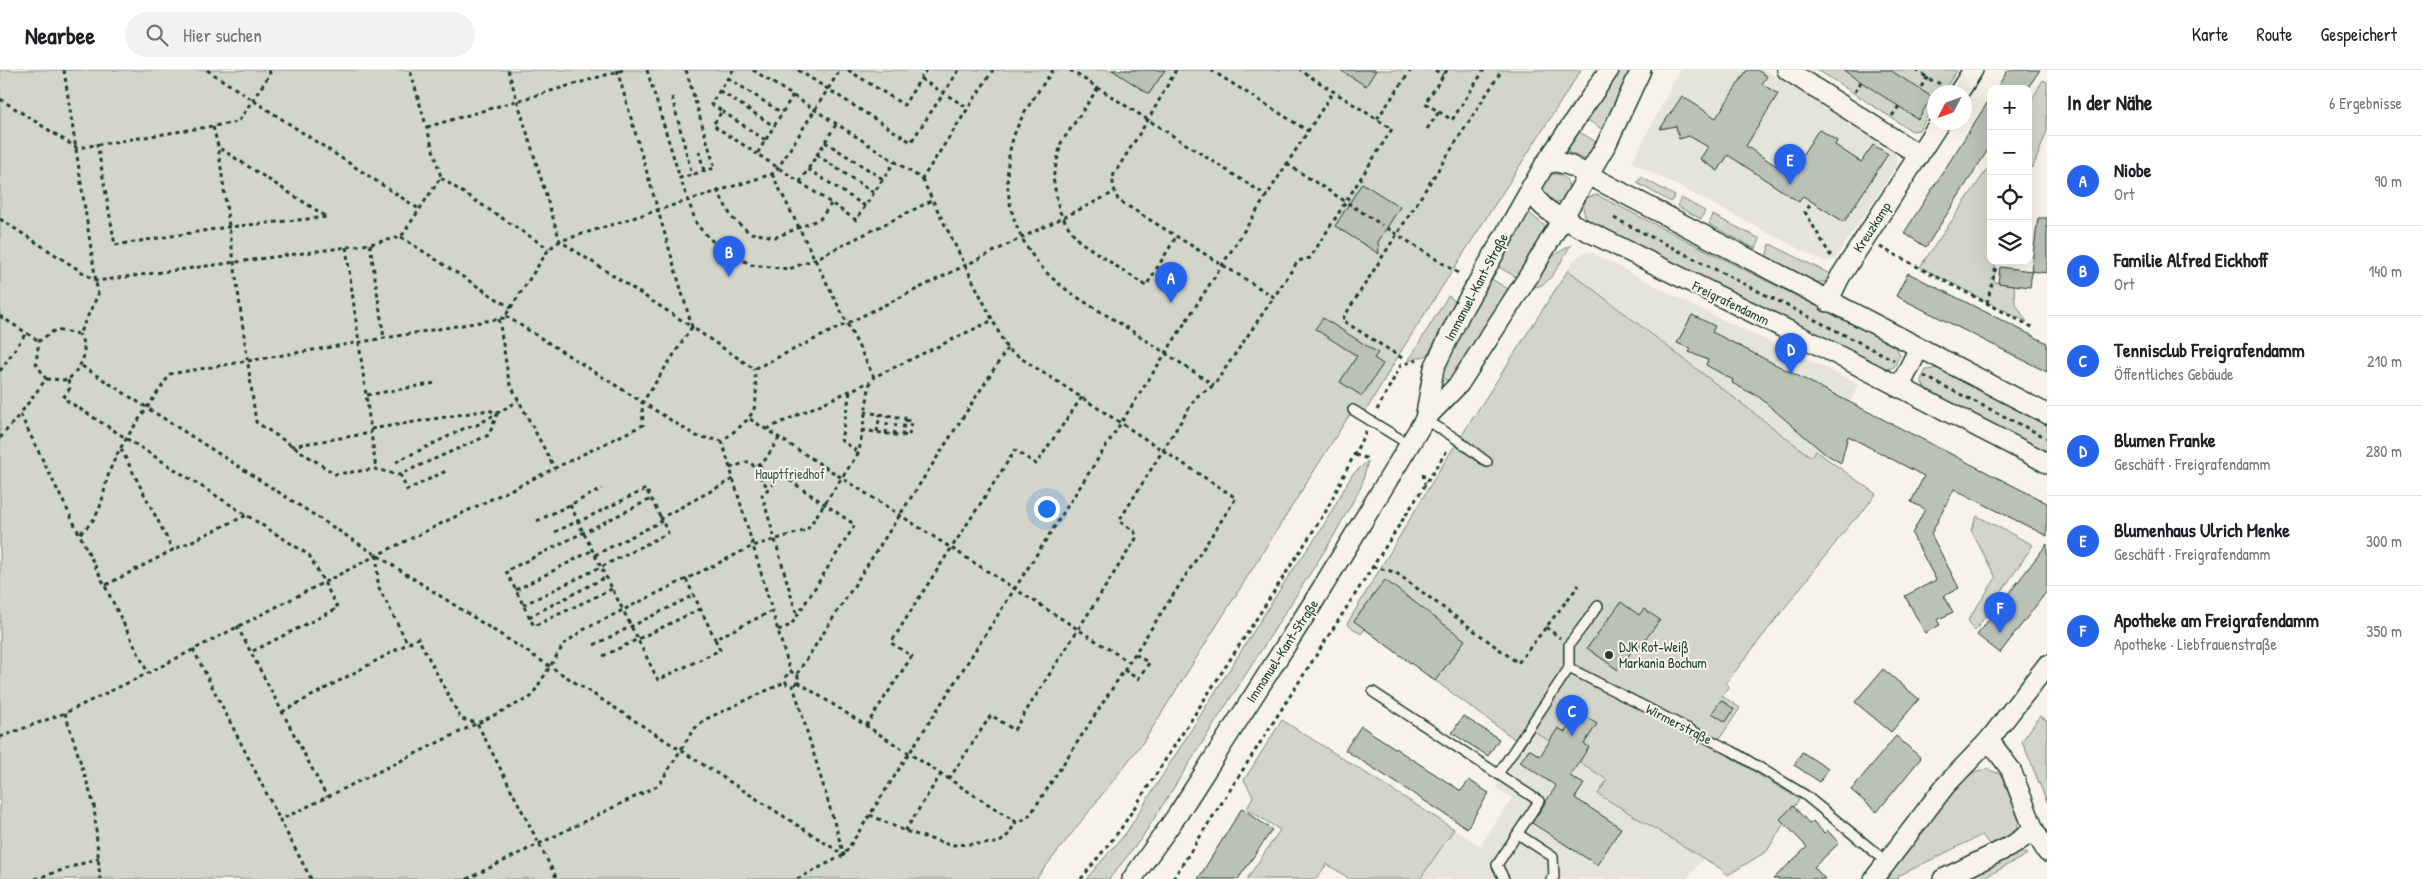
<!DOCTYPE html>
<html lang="de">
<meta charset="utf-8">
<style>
body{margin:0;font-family:"Patrick Hand",sans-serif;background:#f2f2f2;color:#202124}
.controls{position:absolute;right:15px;top:15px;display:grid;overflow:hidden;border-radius:10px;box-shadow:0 5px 20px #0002}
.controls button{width:45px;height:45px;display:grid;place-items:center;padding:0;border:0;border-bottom:1px solid #e0e0e0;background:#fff;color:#202124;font:25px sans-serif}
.compass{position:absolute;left:1927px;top:15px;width:45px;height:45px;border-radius:50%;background:#fff;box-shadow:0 5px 20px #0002;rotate:229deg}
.you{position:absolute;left:1046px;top:438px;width:18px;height:18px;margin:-12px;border:4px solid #fff;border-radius:50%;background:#1a73e8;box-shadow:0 0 0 8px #1a73e833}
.badge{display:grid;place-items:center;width:32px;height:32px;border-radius:50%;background:#2563eb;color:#fff;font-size:16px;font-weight:700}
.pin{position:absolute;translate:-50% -41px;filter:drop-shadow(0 1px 2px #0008)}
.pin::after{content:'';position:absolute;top:26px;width:18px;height:15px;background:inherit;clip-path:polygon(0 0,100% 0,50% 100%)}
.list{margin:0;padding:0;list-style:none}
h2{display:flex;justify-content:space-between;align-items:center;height:65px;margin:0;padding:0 20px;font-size:21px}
h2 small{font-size:16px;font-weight:400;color:#757577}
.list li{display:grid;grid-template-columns:32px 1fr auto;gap:15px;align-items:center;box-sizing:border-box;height:90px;padding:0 20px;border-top:1px solid #e0e0e0}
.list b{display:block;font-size:19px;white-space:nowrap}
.list p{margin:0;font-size:16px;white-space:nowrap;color:#757577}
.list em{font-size:16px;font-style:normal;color:#757577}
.icon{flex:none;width:28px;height:28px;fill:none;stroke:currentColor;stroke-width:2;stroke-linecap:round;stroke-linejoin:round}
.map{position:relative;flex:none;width:2047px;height:809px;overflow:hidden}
header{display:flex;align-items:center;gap:30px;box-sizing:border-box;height:70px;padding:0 25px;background:#fff;border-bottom:1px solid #e0e0e0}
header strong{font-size:24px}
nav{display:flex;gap:28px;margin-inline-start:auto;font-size:18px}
.search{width:350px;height:45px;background:#f2f2f2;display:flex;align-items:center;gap:12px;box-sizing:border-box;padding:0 18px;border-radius:28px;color:#757577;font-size:19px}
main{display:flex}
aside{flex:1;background:#fff}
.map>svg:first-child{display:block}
</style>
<header>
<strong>Nearbee</strong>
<div class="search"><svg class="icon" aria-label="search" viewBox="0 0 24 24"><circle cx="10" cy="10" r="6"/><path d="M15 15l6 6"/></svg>Hier suchen</div>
<nav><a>Karte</a><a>Route</a><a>Gespeichert</a></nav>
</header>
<main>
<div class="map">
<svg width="2047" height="809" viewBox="0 0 2047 809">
<rect width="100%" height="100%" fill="#f7f3e8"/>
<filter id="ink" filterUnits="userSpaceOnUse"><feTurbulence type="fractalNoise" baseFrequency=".02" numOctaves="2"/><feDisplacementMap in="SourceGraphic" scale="10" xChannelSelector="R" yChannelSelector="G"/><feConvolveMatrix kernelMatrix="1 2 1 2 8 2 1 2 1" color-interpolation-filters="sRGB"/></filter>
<g filter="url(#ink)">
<g fill="#e5e4d9">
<path d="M1680 0H1766L1895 83 1897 95 1835 189 1824 192 1632 92Z"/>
<path d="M1585 182H1591L1694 236 1859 314 1823 385 1816 381 1812 388 1568 200 1574 189Z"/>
<path d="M1534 661 1607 710 1598 724 1704 788 1687 809H1420L1454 759 1480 776 1512 728 1496 718Z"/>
</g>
<g fill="#d3d5ca" stroke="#79897f">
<path d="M0 0H1581L1403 278 1365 342 1355 336 1144 671 1036 809H0Z"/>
<path d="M1618 0H1634L1603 60 1585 48Z"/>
<path d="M1818 0H1957L1943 22H1934V35L1919 60 1912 61Z"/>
<path d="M2043 10 2047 12V61L2034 95 2031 98 2028 97V36Z"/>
<path d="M1577 60 1596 72 1586 90 1565 81Z"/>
<path d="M1990 95 1991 191H1996L1994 212 2014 215 2015 233 2027 252 1920 197Z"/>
<circle cx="1555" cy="118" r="14"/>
<path d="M1641 107 1675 126 1671 132 1637 113Z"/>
<path d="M1597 125 1895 276 1900 285 1894 297 1883 300 1587 149C1582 141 1582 135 1588 127Z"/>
<path d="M1681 128 1705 141 1701 149 1677 136Z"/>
<path d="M1528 142 1547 158 1518 208 1495 195Z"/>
<path d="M1713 145 1760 169 1756 179 1709 154Z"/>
<path d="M1770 174 1832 205 1825 212H1815L1766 187Z"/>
<path d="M1571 175C1562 188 1551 217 1534 217L1553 186Z"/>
<path d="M1568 200 1811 387 1816 381 1876 424 1861 444 1851 453 1726 613 1729 616 1722 626 1740 638 1714 677 1799 729 1767 781 1728 805 1721 799 1598 724 1607 710 1534 661 1524 676 1365 559 1361 564 1347 554 1440 399Z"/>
<path d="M1488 207 1510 220 1451 310H1445L1442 304 1443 297Z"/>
<path d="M1448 226 1455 231 1428 285 1408 291Z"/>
<path d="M1938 298 2047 352V383L1926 321 1921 310 1926 300Z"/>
<path d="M1368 391 1361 417 1332 469 1141 769 1109 809H1086L1126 763 1286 510 1321 460 1352 405Z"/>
<path d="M1977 446 2033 475 1975 561 1968 550 1996 508 1971 460Z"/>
<path d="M2040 646 2047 651V732L2022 671Z"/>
<path d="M1282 650 1454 759 1420 809H1350L1327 794 1316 809H1247L1280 760 1247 739 1253 726 1244 710Z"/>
<path d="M1987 699 2000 704 2004 711 2019 751 2016 760 1992 778 1982 765 1898 806 1899 809H1888C1898 787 1953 715 1973 703 1977 700 1983 700 1987 699Z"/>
<path d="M2019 782 2028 784 1982 809H1964Z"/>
</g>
<g fill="#bbc1b6" stroke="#1f3d34">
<path d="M1112 0H1165L1149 24Z"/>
<path d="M1340 0H1376L1366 16Z"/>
<path d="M1747 0H1757L1767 6 1762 14 1778 24 1746 76 1787 103 1796 88 1799 90 1819 59 1837 71 1835 75 1861 92 1873 75 1888 84 1844 152 1803 126 1799 132 1728 85 1718 101 1700 89 1708 77 1689 66 1679 69 1676 56 1660 59 1682 26 1716 48Z"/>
<path d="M1843 0H1890L1932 27 1918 49Z"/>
<path d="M2008 0H2040L2027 19H1996Z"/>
<path d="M1991 27V75L1926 177 1904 163Z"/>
<path d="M1362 113 1400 137 1378 172 1379 184 1335 156Z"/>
<path d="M2038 148H2047V203L2032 201 2030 217 1998 213 2000 197 2031 201Z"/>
<path d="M1908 203 2047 273V302L1896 226Z"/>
<path d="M1692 245 1715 256 1712 262 2047 433V466L1954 419 1931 464 1959 518 1944 526 1953 542 1937 550 1940 555 1925 563 1905 526 1936 510 1912 464 1925 439 1911 432 1924 406 1848 366 1841 393 1824 383 1759 327 1732 313 1733 310 1706 295 1708 290 1689 282 1691 279 1677 273Z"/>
<path d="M1323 248 1378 283 1374 288 1383 294 1362 326 1340 312 1357 286 1315 259Z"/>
<path d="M2047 474V521L2000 583 1977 565Z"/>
<path d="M1385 510 1465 570 1435 611 1354 551Z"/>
<path d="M1621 532 1639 545 1644 539 1660 550 1638 579 1635 577 1618 600 1587 578Z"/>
<path d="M1883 599 1919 629 1891 662 1855 632Z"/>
<path d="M1721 630 1734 639 1726 652 1712 643Z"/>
<path d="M1578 642 1597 654 1584 674 1589 677 1570 706 1584 714 1575 728 1621 758 1597 795 1532 753 1556 716 1520 692 1529 679 1540 686 1558 658 1565 662Z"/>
<path d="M1463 646 1499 669 1488 686 1452 663Z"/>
<path d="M1361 656 1461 721 1469 710 1489 723 1467 758 1345 680Z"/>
<path d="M1896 666 1921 688 1877 742 1851 720Z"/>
<path d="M1802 682 1828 699 1820 712 1794 695Z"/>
<path d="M1793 736 1810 754 1813 751 1824 763 1827 760 1839 773 1814 797 1825 809H1773L1807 777 1780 749Z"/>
<path d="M1242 738 1272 760 1238 809H1198Z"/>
</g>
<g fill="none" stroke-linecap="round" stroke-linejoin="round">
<defs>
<g id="service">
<path d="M1353 340 1410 375"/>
<path d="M1425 349 1455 368 1487 392"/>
<path d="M1569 598V575L1598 536"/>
<path d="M1373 622 1539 731 1497 795 1504 809"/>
<path d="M1498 704 1569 598 1732 681 1805 725 1887 792"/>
<path d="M1518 764 1553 787 1554 807 1551 809"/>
</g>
<g id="minor">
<path d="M1787 0 1919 85"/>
<path d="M1959 22 1973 0"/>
<path d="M1545 94 1556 92 1569 95 2047 344"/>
<path d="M1531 117C1537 134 1547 141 1563 149L1826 279 2047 393"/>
<path d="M1828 232 1840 207 1940 52"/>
<path d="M1899 318 1919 278"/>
<path d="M1425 349 1434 298 1461 242 1545 94 1609 0"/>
<path d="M1989 670 2011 700 2034 760 2047 782"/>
<path d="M1132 809 1178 744 1311 536 1425 349 1459 314 1530 204 1607 73 1641 0"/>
<path d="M1874 809 1945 716 1989 670 2047 595"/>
<path d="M1943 809 2013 775 2034 760"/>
</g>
</defs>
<use href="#service" stroke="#1f3d34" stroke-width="12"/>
<use href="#minor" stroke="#1f3d34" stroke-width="22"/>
<g stroke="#1f3d34" stroke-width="3" stroke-dasharray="4 4" stroke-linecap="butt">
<path d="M64 0 98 225 79 264 55 260 39 271 36 293 46 309 20 344 148 603"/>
<path d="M207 0 419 139"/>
<path d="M508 0 560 171 692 257 617 0"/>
<path d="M647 0 680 108"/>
<path d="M686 0 715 98 680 108 697 155 718 177 752 195 789 199 815 189 933 130"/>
<path d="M733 0 711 34 722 41 713 55 757 84"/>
<path d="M753 0 922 109 993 0"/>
<path d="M798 0 911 72 959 0"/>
<path d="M848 0 904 35 926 0"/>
<path d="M1053 0C1038 22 1019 46 1012 72 999 119 1014 171 1049 205 1070 225 1097 239 1121 254 1152 274 1183 295 1214 315"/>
<path d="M1070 0 1267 126"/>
<path d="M1176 0 1148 50 1114 104C1111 113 1115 121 1118 130L1274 227 1298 191 1310 188 1392 59 1300 0"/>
<path d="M1211 0 1308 61"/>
<path d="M1435 0 1443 5"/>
<path d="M1447 0 1425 33 1452 50 1484 0"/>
<path d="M1916 0 1934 12 1943 14"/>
<path d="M728 8 782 43"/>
<path d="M921 9 968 38"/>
<path d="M1921 17 1929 5"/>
<path d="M1098 18 1061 73 1053 108 1059 140 1067 155 1079 171 1146 216 1176 167"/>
<path d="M720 21 774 56"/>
<path d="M1855 22 1861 12"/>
<path d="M793 25 757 84 800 112 837 53"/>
<path d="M672 27 692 105"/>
<path d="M0 29 77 78 238 52 270 4 269 0"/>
<path d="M722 41 765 70"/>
<path d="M1892 46 1899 36"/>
<path d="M1377 49 1411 0"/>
<path d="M213 57 218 76 256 352 335 404 376 399 398 405 489 365 497 344"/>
<path d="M427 57 623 0"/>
<path d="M1427 59 1439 42"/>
<path d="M825 72 883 109"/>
<path d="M97 73 115 175 228 157 327 147 218 77"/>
<path d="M699 81 704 101"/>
<path d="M817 85 874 123"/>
<path d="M1287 94 1382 155"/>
<path d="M808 99 865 136"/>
<path d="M772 104 874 307 993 250"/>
<path d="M441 108 549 179"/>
<path d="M800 112 856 150 895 91"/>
<path d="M717 120 732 148 750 163 776 167 820 149 831 134"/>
<path d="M1810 135 1805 142 1832 188"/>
<path d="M1614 148 1894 290"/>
<path d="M0 149 96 211 370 174 401 167 441 107 410 0"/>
<path d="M1387 158 1458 203"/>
<path d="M401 167 511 238"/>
<path d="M370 174 384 268"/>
<path d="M346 177 376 399"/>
<path d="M1880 177 2034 258"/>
<path d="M1987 233 1997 193 2001 191"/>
<path d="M0 246 39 271"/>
<path d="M506 246 696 366 722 371C755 345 760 343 754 299"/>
<path d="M499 249 509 312 555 399"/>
<path d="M1402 288 1342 250 1502 0"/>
<path d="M82 296 844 785 797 628 793 616 787 614 784 609 790 601 798 606V612L793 616"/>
<path d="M0 301 26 263"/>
<path d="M1924 306 2047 368"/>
<path d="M46 309 68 310C82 295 90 284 79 264"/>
<path d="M68 310 70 318 63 328 309 485 338 538 251 582"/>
<path d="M850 322 841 370 858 382"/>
<path d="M367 325 436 313"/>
<path d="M1377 340 1401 295 1418 290"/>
<path d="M750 349 1129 592"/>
<path d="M371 359 489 340 496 343"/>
<path d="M767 359 869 312"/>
<path d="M862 360 902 366 905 348 865 342"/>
<path d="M877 362 880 344"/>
<path d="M886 364 888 345"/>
<path d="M894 365 897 347"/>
<path d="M902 365 909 366 911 351 904 350"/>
<path d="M0 368 20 344"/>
<path d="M722 371 790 601"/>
<path d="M291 376 371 363"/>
<path d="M121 379 173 480"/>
<path d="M1355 385 1369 389"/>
<path d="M396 392 465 358 477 355 518 331"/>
<path d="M759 394 762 399 757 403 768 418"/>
<path d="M730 398 750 391 754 397 765 390 779 368"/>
<path d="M400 404 407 420 448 400"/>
<path d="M1423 404 1425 414"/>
<path d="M733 409 661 448 668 463 601 497 623 540 753 476 807 460 859 382 870 312 874 307"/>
<path d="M570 435 578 451"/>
<path d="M537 451 602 419"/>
<path d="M555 462 578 451"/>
<path d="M80 463C107 442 100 423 112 395 124 367 153 331 170 304L504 248 549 179 560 171 772 104 778 98 840 0"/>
<path d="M377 485 378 516 408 574"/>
<path d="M595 485 662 451"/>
<path d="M1373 497 1395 502 1518 593 1579 515"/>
<path d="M686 509 715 569"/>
<path d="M106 515 173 480 247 445"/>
<path d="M612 519 534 556 506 501 651 429"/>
<path d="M516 520 593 480"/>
<path d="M523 535 601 497 578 452 646 419 661 448"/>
<path d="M529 547 606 507"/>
<path d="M237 556 327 727"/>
<path d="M1546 557 1560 568"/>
<path d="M778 560 791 555 797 546 855 455 782 405 762 425 797 546"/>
<path d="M594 575 694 525"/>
<path d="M193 579 280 750"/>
<path d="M603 586 700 539"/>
<path d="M1124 600 1138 609 1149 593 1135 584"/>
<path d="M797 604 1007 279"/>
<path d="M798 612 1016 752 1026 749 1032 742 1236 428 1007 279 922 109"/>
<path d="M282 642 418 568 461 649 477 653 557 809"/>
<path d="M65 643 94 735 100 809"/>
<path d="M866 656 912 586 891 573C931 507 974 445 1015 380L1036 394 1082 327"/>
<path d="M0 667 65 643 148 603 377 485 643 355 642 333 692 257 754 299 1115 122"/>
<path d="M949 709 991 645 1014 660 1137 467 1134 461 1119 451 1196 327 1214 315 1274 227"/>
<path d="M870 745 905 761 950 775 999 773 1008 765 1016 752"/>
<path d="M905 761 941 704"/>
<path d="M35 809 99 788"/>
<path d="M311 809 280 750 531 627 564 574 583 560 623 540 658 610 720 580 715 569 772 541"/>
<path d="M467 809 659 715 693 660 704 650 785 612"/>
<path d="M797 809 844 785 1333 22"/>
<path d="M1081 809 1120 760 1326 441 1366 361"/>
<path d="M1173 809 1448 379"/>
</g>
<use href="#service" stroke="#f7f3e8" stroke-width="9"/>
<use href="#minor" stroke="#f7f3e8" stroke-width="19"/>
</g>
</g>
<circle fill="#1f3d34" stroke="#f7f3e8" stroke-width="2" cx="1609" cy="585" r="5"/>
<g text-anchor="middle" stroke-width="4" stroke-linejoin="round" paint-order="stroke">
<g font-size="14" fill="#1f3d34" stroke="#f7f3e8">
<text transform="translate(1872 157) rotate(-57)" y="5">Kreuzkamp</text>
<text transform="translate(1476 217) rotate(-62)" y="5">Immanuel-Kant-Straße</text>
<text transform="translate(1731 233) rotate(26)" y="5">Freigrafendamm</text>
<text transform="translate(1282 581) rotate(-57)" y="5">Immanuel-Kant-Straße</text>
<text transform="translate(1679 654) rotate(27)" y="5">Wirmerstraße</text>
</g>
<g font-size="14" fill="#435b52" stroke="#f7f3e8">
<text x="790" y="409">Hauptfriedhof</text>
</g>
<g font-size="14" fill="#1f3d34" stroke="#f7f3e8" text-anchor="start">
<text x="1619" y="582">DJK Rot-Weiß<tspan x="1619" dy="16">Markania Bochum</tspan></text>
</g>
</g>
</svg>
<div class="controls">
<button>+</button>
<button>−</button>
<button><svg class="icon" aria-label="locate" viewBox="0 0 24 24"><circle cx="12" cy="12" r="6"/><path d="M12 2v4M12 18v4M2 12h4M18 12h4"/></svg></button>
<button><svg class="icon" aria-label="layers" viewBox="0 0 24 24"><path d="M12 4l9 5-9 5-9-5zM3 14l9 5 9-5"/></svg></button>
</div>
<svg class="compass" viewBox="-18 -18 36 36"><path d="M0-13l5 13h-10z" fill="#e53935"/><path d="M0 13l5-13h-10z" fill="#757577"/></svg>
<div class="you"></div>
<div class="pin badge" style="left:1171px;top:233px">A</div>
<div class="pin badge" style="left:729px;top:207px">B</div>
<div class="pin badge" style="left:1572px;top:666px">C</div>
<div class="pin badge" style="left:1791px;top:304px">D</div>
<div class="pin badge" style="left:1790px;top:115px">E</div>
<div class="pin badge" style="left:2000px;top:563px">F</div>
</div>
<aside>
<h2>In der Nähe<small>6 Ergebnisse</small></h2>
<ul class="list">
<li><span class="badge">A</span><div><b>Niobe</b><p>Ort</p></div><em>90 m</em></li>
<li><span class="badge">B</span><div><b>Familie Alfred Eickhoff</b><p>Ort</p></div><em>140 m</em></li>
<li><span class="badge">C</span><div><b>Tennisclub Freigrafendamm</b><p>Öffentliches Gebäude</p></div><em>210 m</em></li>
<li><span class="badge">D</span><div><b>Blumen Franke</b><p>Geschäft · Freigrafendamm</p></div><em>280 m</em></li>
<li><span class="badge">E</span><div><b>Blumenhaus Ulrich Menke</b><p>Geschäft · Freigrafendamm</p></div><em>300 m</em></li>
<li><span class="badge">F</span><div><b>Apotheke am Freigrafendamm</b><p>Apotheke · Liebfrauenstraße</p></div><em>350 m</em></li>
</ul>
</aside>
</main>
